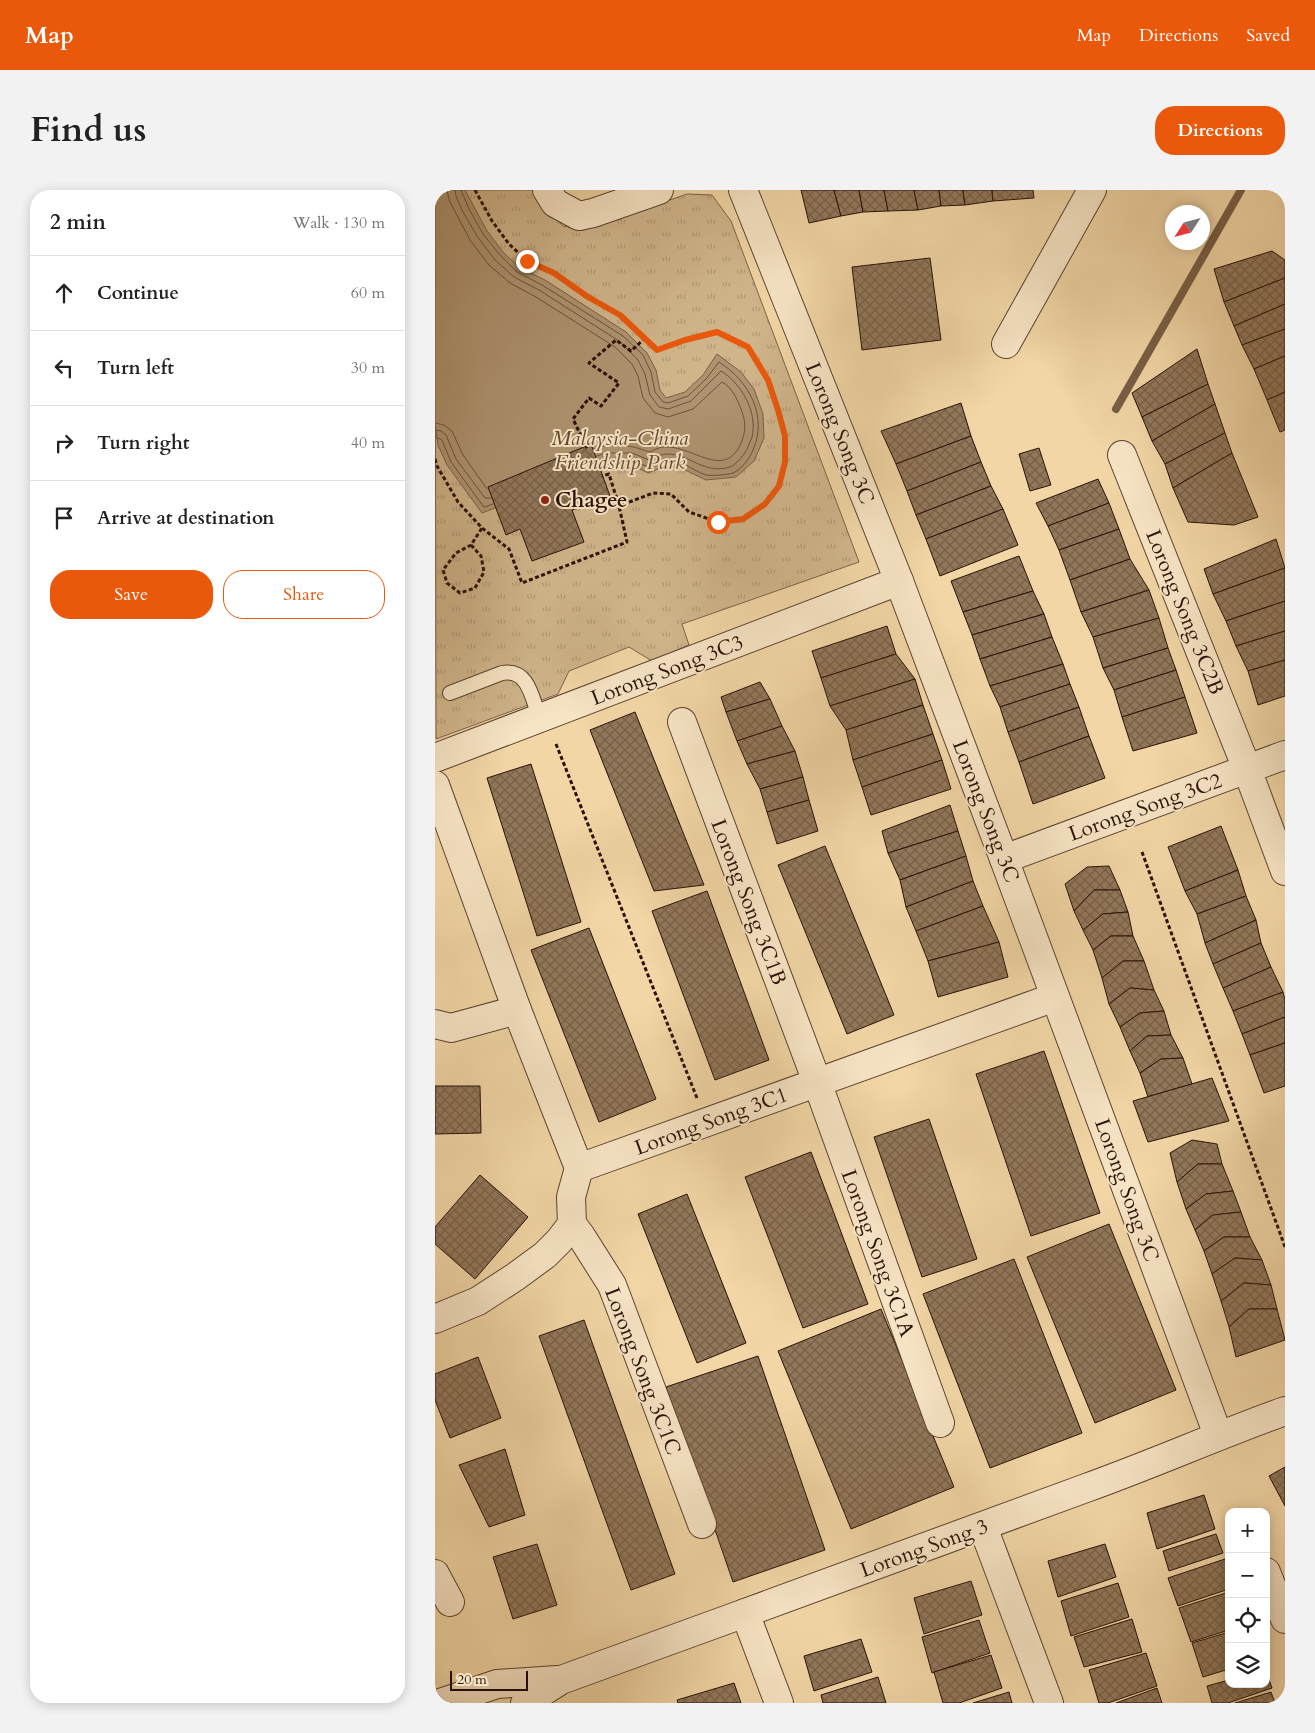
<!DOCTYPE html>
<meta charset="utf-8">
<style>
body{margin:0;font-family:Cardo,serif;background:#f2f2f2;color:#222}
.controls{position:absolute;right:15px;bottom:15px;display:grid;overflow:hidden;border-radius:10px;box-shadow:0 2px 12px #0003}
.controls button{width:45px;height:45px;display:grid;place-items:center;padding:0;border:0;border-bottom:1px solid #e0e0e0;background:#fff;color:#222;font:25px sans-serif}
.compass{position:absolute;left:730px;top:15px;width:45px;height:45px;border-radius:50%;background:#fff;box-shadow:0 2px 12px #0003;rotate:234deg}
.scale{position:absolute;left:15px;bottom:12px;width:78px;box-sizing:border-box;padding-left:5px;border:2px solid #291107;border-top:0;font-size:14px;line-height:18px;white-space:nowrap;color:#291107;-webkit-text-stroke:4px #f7e4c5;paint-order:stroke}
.stop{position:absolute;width:15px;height:15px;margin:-11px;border:4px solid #ea580c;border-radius:50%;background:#fff}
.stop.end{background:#ea580c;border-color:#fff;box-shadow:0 1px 5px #0008}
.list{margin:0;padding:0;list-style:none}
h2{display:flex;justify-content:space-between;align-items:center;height:65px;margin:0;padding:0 20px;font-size:21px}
h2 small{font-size:16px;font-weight:400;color:#767676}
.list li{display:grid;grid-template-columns:32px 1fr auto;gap:15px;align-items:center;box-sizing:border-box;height:75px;padding:0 20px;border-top:1px solid #e0e0e0}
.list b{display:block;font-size:19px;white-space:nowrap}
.list em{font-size:16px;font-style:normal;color:#767676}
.actions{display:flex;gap:10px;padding:15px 20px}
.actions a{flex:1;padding:11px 0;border:1px solid #ea580c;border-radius:20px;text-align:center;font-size:18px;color:#ea580c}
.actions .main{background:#ea580c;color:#fff}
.icon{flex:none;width:28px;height:28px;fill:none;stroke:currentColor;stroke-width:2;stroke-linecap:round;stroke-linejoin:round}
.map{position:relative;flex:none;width:850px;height:1513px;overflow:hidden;border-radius:20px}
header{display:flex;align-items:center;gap:30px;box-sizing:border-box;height:70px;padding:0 25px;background:#ea580c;color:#fff}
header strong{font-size:24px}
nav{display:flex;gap:28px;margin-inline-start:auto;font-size:18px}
.intro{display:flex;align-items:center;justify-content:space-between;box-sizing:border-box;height:120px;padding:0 30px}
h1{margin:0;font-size:35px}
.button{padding:12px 22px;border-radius:20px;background:#ea580c;color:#fff;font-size:18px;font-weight:700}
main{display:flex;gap:30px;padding:0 30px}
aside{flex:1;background:#fff;border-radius:20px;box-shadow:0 2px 12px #0003}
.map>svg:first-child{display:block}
</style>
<header>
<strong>Map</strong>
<nav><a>Map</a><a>Directions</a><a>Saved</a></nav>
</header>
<div class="intro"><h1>Find us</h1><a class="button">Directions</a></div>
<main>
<aside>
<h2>2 min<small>Walk · 130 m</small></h2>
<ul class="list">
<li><svg class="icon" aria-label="ahead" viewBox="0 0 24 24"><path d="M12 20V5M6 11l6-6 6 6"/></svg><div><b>Continue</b></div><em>60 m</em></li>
<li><svg class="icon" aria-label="left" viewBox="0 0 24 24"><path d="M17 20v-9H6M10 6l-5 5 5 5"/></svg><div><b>Turn left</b></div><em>30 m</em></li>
<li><svg class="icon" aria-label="right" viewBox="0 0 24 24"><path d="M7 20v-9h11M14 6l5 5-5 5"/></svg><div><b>Turn right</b></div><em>40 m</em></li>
<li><svg class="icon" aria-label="arrive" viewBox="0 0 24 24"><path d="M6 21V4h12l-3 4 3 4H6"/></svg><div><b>Arrive at destination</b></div></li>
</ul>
<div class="actions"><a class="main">Save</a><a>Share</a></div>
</aside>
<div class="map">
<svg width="850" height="1513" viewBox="0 0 850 1513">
<defs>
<pattern id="park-tufts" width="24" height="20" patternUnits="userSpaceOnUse" patternTransform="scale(1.25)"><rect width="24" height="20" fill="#d0b58b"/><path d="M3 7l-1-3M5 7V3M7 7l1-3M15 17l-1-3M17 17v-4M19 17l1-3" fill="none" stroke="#b39b76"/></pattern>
<pattern id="building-cross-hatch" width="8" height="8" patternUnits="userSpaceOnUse" patternTransform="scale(1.25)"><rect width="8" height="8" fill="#92775a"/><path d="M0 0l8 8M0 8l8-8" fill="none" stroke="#776048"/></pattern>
</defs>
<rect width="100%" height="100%" fill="#f2d6a6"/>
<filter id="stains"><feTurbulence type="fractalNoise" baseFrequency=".004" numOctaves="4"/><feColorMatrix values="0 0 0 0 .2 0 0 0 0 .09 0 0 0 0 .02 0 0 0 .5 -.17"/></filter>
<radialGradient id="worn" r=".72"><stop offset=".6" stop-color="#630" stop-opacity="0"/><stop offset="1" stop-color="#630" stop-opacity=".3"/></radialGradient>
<path fill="url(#park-tufts)" stroke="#7c6349" d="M0 0H100L109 15 128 36 149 40 252 4 277 5 296 31 424 372 247 434 254 455 217 471 194 457 134 481 123 504 1 549Z"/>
<path fill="#ae9370" stroke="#795f46" d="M0 0H30L52 41 68 62 85 78 110 90 191 142 212 163 221 180 225 200 231 208 250 202 268 185 282 164 306 182 319 199 328 224 329 248 319 271 301 287 271 290 250 280 232 275 213 283 197 275 173 274 47 323 12 275 3 255 0 233Z"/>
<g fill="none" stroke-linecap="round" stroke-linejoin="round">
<g stroke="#6c523c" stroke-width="1">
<path d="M12 0 14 10 35 50 54 75 75 93 101 107 180 157 197 174 203 186 208 208 220 223 233 227 258 219 287 192C297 197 302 209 306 219 311 231 311 242 306 253 290 290 259 257 232 257 226 256 220 260 214 262 197 255 177 252 159 259"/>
<path d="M20 0 21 6 28 22 42 46 60 70 79 87 104 100 184 151 203 170 210 184 215 205 224 217 233 219 256 211 286 181C306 193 323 222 317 247 316 250 314 254 313 257 310 264 302 274 295 277 269 285 255 264 232 264 226 264 219 268 214 270L197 263H171L162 266"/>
<path d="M26 0 34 19 48 44 65 65 82 82 107 95 188 146 208 165 216 182 220 202 228 212 233 213 253 206 271 189 284 172C314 191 333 226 318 260 315 268 306 280 298 283 292 285 277 286 271 285 258 281 246 269 231 270 226 271 219 275 213 277L197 270 173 269 164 272"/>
<path d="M0 233 9 235 17 241 28 265 52 299"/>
<path d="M0 240 6 241 11 245 21 269 50 308H56"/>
<path d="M0 247 7 250 16 272 48 316 50 317 58 314"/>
</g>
<path stroke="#795f46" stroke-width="8" d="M681 219 806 0"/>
</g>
<g fill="url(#building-cross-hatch)" stroke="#291107">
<path d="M366 0H399L406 26 374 33Z"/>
<path d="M399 0H424L428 22 406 26Z"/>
<path d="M424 0H449L453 21 428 22Z"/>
<path d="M449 0H479L483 20 453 21Z"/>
<path d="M479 0H504L506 16 483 20Z"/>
<path d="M504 0H528L530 15 506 16Z"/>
<path d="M528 0H557L558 11 530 15Z"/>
<path d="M557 0H598L599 8 558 11Z"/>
<path d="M837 61 850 70V88L789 112 779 79Z"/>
<path d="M495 68 506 150 427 160 417 77Z"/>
<path d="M850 88V114L799 136 789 112Z"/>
<path d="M850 114V139L807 155 799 136Z"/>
<path d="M850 139V166L819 179 807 155Z"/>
<path d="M762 159 773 194 707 227 697 203Z"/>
<path d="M850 166V202L832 210 819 179Z"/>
<path d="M773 194 780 214 717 251 707 227Z"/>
<path d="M850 202V240L845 242 832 210Z"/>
<path d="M526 213 536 246 461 274 446 241Z"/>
<path d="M780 214 790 243 730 274 717 251Z"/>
<path d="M790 243 797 263 738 298 730 274Z"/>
<path d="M536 246 546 272 472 301 461 274Z"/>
<path d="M156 254 175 306 137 320 149 352 97 371 85 339 71 345 53 297Z"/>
<path d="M604 258 616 295 595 301 584 264Z"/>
<path d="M797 263 823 327 799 335 753 332 738 298Z"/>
<path d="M546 272 556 296 481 325 472 301Z"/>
<path d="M663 289 674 313 613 336 601 313Z"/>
<path d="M556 296 568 319 491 349 481 325Z"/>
<path d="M674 313 684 339 624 360 613 336Z"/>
<path d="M568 319 583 355 505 386 491 349Z"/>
<path d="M684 339 695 369 635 390 624 360Z"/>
<path d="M841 349 850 378 778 404 769 379Z"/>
<path d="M584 366 598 401 528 422 516 391Z"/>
<path d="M695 369 714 400 646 422 635 390Z"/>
<path d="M850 378V411L791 431 778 404Z"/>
<path d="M714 400 724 428 658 447 646 422Z"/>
<path d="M598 401 609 424 537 445 528 422Z"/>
<path d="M850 411V441L801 456 791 431Z"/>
<path d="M609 424 617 447 545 469 537 445Z"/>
<path d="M724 428 733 458 668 478 658 447Z"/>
<path d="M452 436 461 464 386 488 377 461Z"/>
<path d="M850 441V470L813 481 801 456Z"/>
<path d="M617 447 628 474 555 496 545 469Z"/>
<path d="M733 458 741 480 679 500 668 478Z"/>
<path d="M461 464 480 489 395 516 386 488Z"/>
<path d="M850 470V506L823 515 813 481Z"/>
<path d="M628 474 635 494 565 517 555 496Z"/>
<path d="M741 480 750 507 687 527 679 500Z"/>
<path d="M480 489 488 515 411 540 395 516Z"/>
<path d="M325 492 335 509 291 522 286 507Z"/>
<path d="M635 494 644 517 573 542 565 517Z"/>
<path d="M750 507 762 543 698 561 687 527Z"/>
<path d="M335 509 347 536 302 551 291 522Z"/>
<path d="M488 515 498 544 418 570 411 540Z"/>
<path d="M644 517 654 546 584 572 573 542Z"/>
<path d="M200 522 269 695 219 701 155 540Z"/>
<path d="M347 536 360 561 312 574 302 551Z"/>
<path d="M498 544 507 570 427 597 418 570Z"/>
<path d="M654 546 670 588 598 614 584 572Z"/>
<path d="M360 561 368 587 325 599 312 574Z"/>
<path d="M507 570 516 599 436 625 427 597Z"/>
<path d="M96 574 146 732 102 746 52 588Z"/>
<path d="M368 587 374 610 332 622 325 599Z"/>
<path d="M374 610 383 641 342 654 332 622Z"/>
<path d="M515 615 523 641 453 663 447 641Z"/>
<path d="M786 636 803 680 750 701 733 657Z"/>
<path d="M523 641 531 666 465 690 453 663Z"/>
<path d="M390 656 459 825 412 844 343 675Z"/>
<path d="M531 666 538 691 471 717 465 690Z"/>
<path d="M674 676 685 700H659L639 721 630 694 652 677Z"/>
<path d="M803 680 811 706 762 724 750 701Z"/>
<path d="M538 691 548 716 481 741 471 717Z"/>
<path d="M659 700H685L693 722 668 724 648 740 639 721Z"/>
<path d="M272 701 334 870 280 890 217 721Z"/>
<path d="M811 706 821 730 770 753 762 724Z"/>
<path d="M548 716 564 752 493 771 481 741Z"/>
<path d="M693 722 698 746H676L658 760 648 740 668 724Z"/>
<path d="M821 730 826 753 778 774 770 753Z"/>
<path d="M154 738 221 909 164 932 96 760Z"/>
<path d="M676 746H698L709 771H688L667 788 658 760Z"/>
<path d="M564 752 573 787 503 807 493 771Z"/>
<path d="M826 753 836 777 788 798 778 774Z"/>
<path d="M688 771H709L719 800 695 798 674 814 667 788Z"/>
<path d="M836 777 848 802 798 821 788 798Z"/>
<path d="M695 798 719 800 729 821 705 823 685 837 674 814Z"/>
<path d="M848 802 850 809V827L807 844 798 821Z"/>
<path d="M729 821 736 845 712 846 695 861 685 837 705 823Z"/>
<path d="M850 827V853L815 865 807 844Z"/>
<path d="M736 845 748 868 726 869 705 883 695 861 712 846Z"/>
<path d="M850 853V896L829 903 815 865Z"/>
<path d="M609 861 665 1023 596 1046 541 884Z"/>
<path d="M748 868 757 894 713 907 705 883 726 869Z"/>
<path d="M777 888 794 931 713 952 698 911Z"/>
<path d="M0 896H45L46 943 0 944Z"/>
<path d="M494 929 542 1069 487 1087 439 947Z"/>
<path d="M757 950 782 954 787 974H763L742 992 735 963Z"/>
<path d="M376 962 433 1114 368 1138 310 987Z"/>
<path d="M763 974H787L798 1001 771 1004 751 1019 742 992Z"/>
<path d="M45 985 93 1027 40 1089 0 1054V1037Z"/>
<path d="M798 1001 806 1022 778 1025 760 1040 751 1019 771 1004Z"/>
<path d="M252 1004 311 1153 262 1173 203 1024Z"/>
<path d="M806 1022 815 1047H789L769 1061 760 1040 778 1025Z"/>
<path d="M674 1034 741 1200 660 1233 592 1067Z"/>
<path d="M789 1047H815L827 1070 800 1068 777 1084 769 1061Z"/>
<path d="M800 1068 827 1070 836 1095 809 1093 786 1111 777 1084Z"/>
<path d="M579 1069 647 1243 555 1278 488 1104Z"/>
<path d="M809 1093 836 1095 842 1119H814L794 1137 786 1111Z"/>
<path d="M446 1119 519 1297 416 1339 343 1161Z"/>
<path d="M814 1119H842L850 1150 801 1167 794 1137Z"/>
<path d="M149 1130 240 1384 196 1400 104 1146Z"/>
<path d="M323 1166 390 1360 298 1392 231 1197Z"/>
<path d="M43 1167 66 1228 15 1248 0 1210V1184Z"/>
<path d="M70 1259 90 1325 54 1337 24 1275Z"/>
<path d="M850 1277V1316L834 1286Z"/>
<path d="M769 1305 780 1339 722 1359 712 1323Z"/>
<path d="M781 1344 788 1363 734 1381 728 1361Z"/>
<path d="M102 1354 122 1415 78 1429 58 1367Z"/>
<path d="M670 1354 681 1387 623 1407 613 1371Z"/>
<path d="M790 1369 794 1379V1399L743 1416 733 1388Z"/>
<path d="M536 1391 547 1425 489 1444 479 1408Z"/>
<path d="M683 1393 694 1427 636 1446 626 1411Z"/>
<path d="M794 1402V1440L756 1452 744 1418Z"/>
<path d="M697 1429 707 1462 649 1477 639 1447Z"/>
<path d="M544 1430 555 1463 497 1483 487 1447Z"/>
<path d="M794 1442V1479L768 1487 757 1453Z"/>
<path d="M426 1449 437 1482 379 1501 369 1466Z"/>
<path d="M711 1463 722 1496 673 1513H664L654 1480Z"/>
<path d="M556 1465 567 1498 524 1513H508L499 1482Z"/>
<path d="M831 1481 837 1498 793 1513H777L772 1496 794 1490V1494H831Z"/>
<path d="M443 1487 451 1513H388L386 1505Z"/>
<path d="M299 1493 306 1513H243L242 1510Z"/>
<path d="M722 1498 727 1513H681Z"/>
<path d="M574 1502 577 1513H538Z"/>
<path d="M836 1502 840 1513H800Z"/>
</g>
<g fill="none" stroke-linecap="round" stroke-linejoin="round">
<defs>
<path id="service" d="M15 503 67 483C94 478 97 509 105 529"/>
<g id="minor">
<path d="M112 0 120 13 144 26 158 23 224 0"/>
<path d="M308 0 464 391 569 669 783 1245"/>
<path d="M571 154 657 0"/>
<path d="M687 265 812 579 850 681"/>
<path d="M247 532 382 892 505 1233"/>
<path d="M0 568 464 391"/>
<path d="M0 595 82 820 144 978"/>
<path d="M569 669 850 565"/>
<path d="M0 834 16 838 82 820"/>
<path d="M137 1034 146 1046 177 1095 267 1334"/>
<path d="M0 1129 43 1111 80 1087 110 1065 124 1051 137 1034 136 1007 144 978 620 807"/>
<path d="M548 1337 614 1513"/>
<path d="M831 1382 850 1429"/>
<path d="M0 1384 15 1412"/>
<path d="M310 1423 344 1513"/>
</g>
<g id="tertiary">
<path d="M5 1513 62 1494 122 1490"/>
<path d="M90 1513 126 1490C301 1426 477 1363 651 1298 718 1274 783 1245 850 1221"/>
</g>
</defs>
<use href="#service" stroke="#5b422f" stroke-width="16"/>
<use href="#minor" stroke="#5b422f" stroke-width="30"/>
<use href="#tertiary" stroke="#5b422f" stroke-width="30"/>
<g stroke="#291107" stroke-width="3" stroke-dasharray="4 2.5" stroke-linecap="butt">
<path d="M40 0 57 31 74 54 92 71 119 83 153 107 185 125 222 160 250 150 282 142 313 157 333 190 350 246V272L344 296 330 314 308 329 283 332 254 322 236 304 218 303 184 316"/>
<path d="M152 258 138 229 154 208 166 216 184 193 154 173 181 150 196 161 210 148"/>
<path d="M0 269 2 276 23 312 47 338 74 359 87 393 192 352 184 316 174 284 167 286"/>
<path d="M36 355 46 366 49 382 40 398 25 403 12 393 8 380 21 363 36 355 47 338"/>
<path d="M121 554 262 908"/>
<path d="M707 662 850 1057"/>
</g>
<use href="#service" stroke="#f7e4c5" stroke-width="14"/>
<use href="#minor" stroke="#f7e4c5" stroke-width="28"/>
<use href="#tertiary" stroke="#f7e4c5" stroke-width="28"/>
</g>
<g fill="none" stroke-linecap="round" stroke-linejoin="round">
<path stroke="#ea580c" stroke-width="6" d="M92 71 119 83 153 107 185 125 222 160 250 150 282 142 313 157 333 190 343 220 350 246V272L344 296 330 314 308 329 283 332"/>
</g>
<circle fill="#8f2418" stroke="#f7e4c5" stroke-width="2" cx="110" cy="310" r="5"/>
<g text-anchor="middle" stroke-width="4" stroke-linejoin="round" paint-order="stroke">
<g font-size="21" fill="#291107" stroke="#f7e4c5">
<text transform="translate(405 243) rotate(68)" y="7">Lorong Song 3C</text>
<text transform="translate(750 422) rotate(68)" y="7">Lorong Song 3C2B</text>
<text transform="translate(232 480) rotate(-21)" y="7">Lorong Song 3C3</text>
<text transform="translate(710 617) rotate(-20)" y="7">Lorong Song 3C2</text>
<text transform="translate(551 621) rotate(69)" y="7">Lorong Song 3C</text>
<text transform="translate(314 712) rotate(69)" y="7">Lorong Song 3C1B</text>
<text transform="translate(276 931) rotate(-20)" y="7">Lorong Song 3C1</text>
<text transform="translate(692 1000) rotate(70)" y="7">Lorong Song 3C</text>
<text transform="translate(443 1063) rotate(70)" y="7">Lorong Song 3C1A</text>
<text transform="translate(208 1181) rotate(69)" y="7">Lorong Song 3C1C</text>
<text transform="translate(489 1358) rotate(-20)" y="7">Lorong Song 3</text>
</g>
<g font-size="21" font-style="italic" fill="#634a35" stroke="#f7e4c5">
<text x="185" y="255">Malaysia-China<tspan x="185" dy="24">Friendship Park</tspan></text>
</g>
<g font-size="21" font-weight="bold" fill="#291107" stroke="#f7e4c5" text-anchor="start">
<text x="120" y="317">Chagee</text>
</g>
</g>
<rect width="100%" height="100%" filter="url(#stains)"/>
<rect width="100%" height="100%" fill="url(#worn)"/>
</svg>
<div class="controls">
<button>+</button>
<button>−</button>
<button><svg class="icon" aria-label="locate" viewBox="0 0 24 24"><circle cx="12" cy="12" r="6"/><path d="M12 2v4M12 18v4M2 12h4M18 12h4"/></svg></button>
<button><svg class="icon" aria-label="layers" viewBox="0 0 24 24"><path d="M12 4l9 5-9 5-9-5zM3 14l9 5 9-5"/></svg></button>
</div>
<svg class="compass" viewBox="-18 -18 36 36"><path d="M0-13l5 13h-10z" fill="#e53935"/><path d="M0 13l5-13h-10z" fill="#767676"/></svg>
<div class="scale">20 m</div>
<div class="stop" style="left:283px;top:332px"></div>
<div class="stop end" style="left:92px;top:71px"></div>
</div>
</main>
